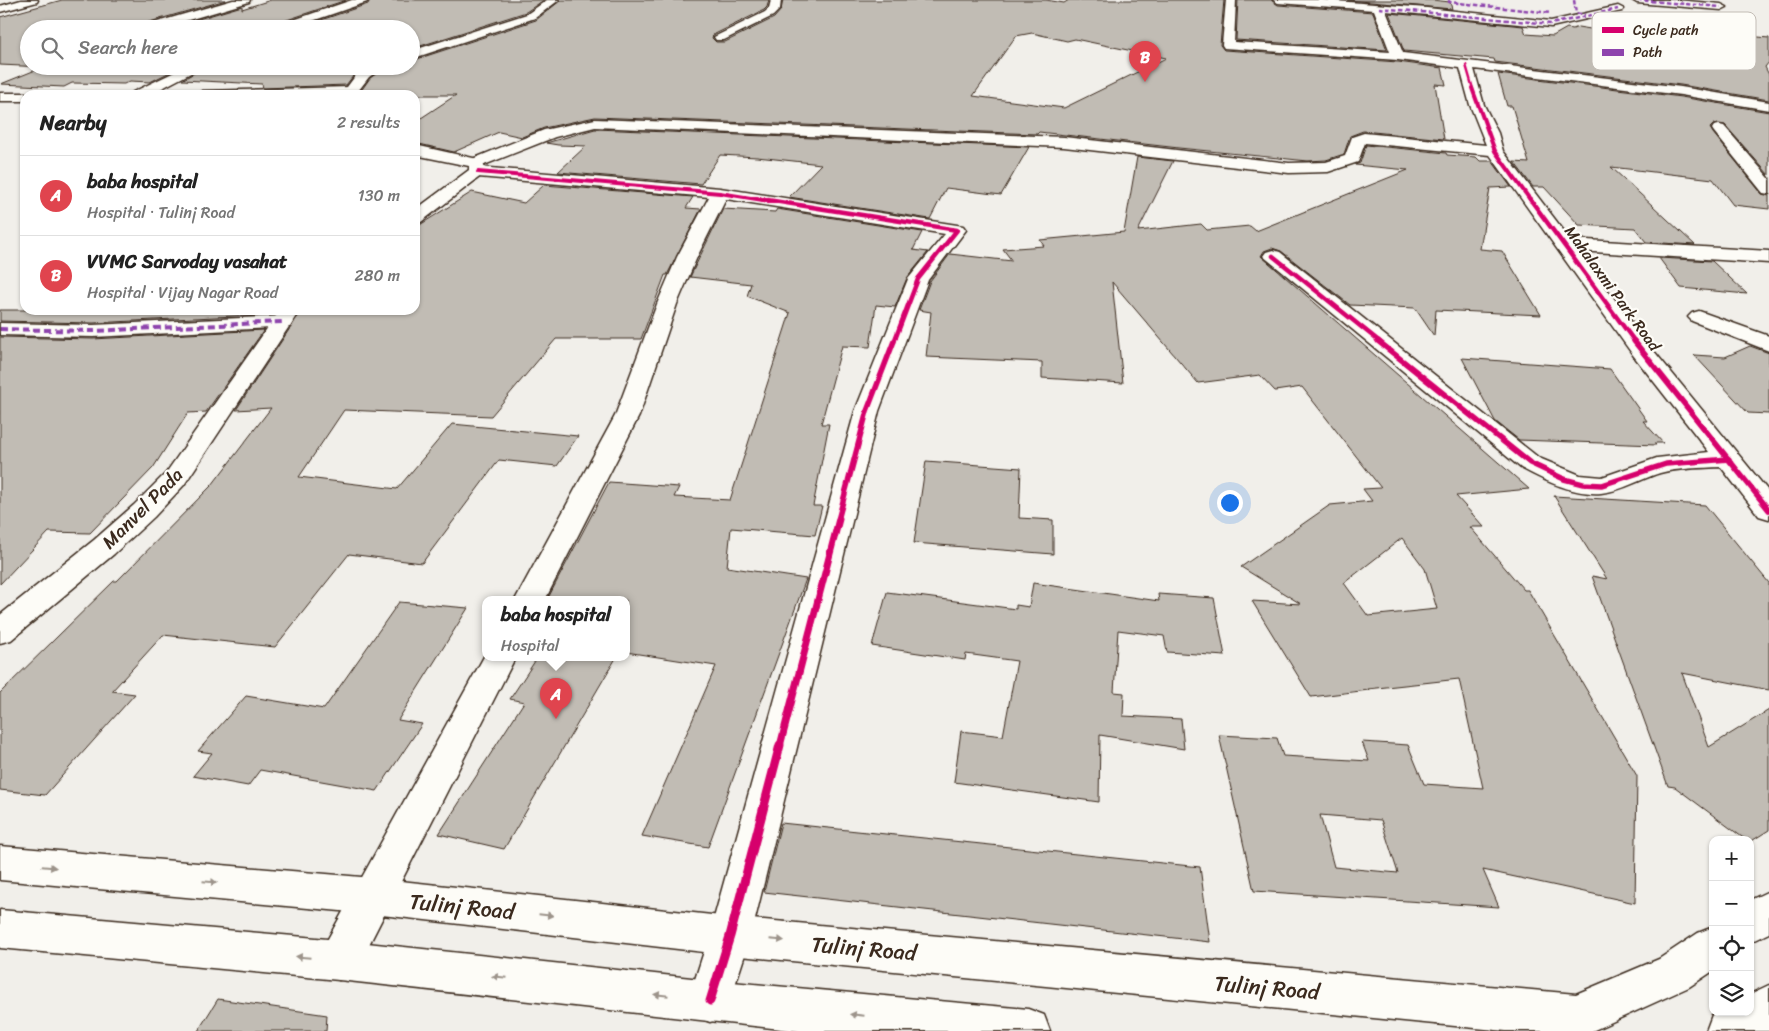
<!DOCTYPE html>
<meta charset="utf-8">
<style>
body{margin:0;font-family:Sriracha,sans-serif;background:#f6f6f6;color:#222}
.controls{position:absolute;right:15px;bottom:15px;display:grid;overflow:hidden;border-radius:10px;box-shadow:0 1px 4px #0004}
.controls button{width:45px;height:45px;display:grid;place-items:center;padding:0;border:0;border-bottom:1px solid #e0e0e0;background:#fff;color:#222;font:25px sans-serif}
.you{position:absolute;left:1229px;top:502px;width:18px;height:18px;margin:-12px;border:4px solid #fff;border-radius:50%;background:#1a73e8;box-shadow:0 0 0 8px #1a73e833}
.badge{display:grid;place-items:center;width:32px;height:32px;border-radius:50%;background:#1a73e8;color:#fff;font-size:16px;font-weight:700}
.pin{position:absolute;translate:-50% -41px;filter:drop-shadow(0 1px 2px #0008)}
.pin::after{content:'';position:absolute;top:26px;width:18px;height:15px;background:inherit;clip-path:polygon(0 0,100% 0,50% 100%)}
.popup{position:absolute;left:482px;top:596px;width:148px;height:65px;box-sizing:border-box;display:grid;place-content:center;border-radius:10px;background:#fff;filter:drop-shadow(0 1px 4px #0005);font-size:16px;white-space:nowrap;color:#767676}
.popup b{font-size:19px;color:#222}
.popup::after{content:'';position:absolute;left:50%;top:100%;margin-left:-10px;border:10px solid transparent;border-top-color:#fff}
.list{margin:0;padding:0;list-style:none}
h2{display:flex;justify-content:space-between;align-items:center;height:65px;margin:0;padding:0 20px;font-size:21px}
h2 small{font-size:16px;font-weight:400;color:#767676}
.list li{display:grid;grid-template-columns:32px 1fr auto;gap:15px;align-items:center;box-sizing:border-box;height:80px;padding:0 20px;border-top:1px solid #e0e0e0}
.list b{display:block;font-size:19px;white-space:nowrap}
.list p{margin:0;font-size:16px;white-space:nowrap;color:#767676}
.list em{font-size:16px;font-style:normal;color:#767676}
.icon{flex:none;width:28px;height:28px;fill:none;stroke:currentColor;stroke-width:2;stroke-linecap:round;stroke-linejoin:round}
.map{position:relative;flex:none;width:1769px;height:1031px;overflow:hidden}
.search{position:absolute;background:#fff;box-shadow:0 1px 4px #0004;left:20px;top:20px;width:400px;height:55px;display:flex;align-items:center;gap:12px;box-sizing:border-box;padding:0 18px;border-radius:28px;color:#767676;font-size:19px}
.panel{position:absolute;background:#fff;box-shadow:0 1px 4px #0004;left:20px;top:90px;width:400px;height:225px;border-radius:15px}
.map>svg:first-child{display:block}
</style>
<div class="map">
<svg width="1769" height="1031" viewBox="0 0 1769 1031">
<rect width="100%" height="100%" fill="#f1efea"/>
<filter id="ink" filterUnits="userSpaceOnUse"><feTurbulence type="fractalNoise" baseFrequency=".02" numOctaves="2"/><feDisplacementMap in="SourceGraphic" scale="10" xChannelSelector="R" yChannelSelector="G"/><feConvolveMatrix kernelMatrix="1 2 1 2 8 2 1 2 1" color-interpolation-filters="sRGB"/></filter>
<g filter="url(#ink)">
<g fill="#c1bcb4" stroke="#3b2a1e" fill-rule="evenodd">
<path d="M62 0H226L139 25 136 29H29V66H182L150 82 130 81 124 84 72 83 64 87 1 84 43 67 0 65V17Z"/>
<path d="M271 0H346L272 25 269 29H165L242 6V9Z"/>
<path d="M370 0H544L526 12 411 49V29H295L368 4Z"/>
<path d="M561 0H769L767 7 764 10 713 35 712 38 716 42H725L774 18 781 10 783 0H1046L1064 3 1069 0H1224L1220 45 1224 50 1398 62 1442 68 1446 85 1435 84 1444 139 1363 131 1350 136 1344 154 1326 160 1308 161 1179 148 1039 132 1037 134 595 117 544 128 522 137 499 132 454 152 415 143V122L456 95H358L370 78 387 66H411V61L536 20ZM1032 33 1067 41 1075 39 1166 58 1064 108 973 96 1016 36Z"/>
<path d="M1238 0H1271L1278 5 1373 12 1387 50 1236 40Z"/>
<path d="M1347 0H1432L1450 2 1452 9Z"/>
<path d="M1389 13 1523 26 1526 34 1553 36 1567 28 1573 29 1578 27 1634 36 1640 33 1658 36 1661 35 1730 47 1725 34 1769 38V62L1765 67 1769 75V100L1681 85 1495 62 1494 59 1404 51Z"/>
<path d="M206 66H364L358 70 346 85 263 88 262 84 182 80Z"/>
<path d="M1498 74 1681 97 1769 112V175L1725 125 1714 124 1710 128 1713 133 1762 194 1769 196V209L1733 205 1713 179 1611 167 1695 245 1646 242 1635 228 1579 225 1544 187H1533L1514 162 1529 163 1512 106H1507Z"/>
<path d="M595 129 1029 147 1001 195 946 188 930 219 789 197 821 164 757 157 720 155 701 184 558 172 586 146 558 145 546 143Z"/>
<path d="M1366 145 1446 153 1447 155 1476 157 1480 161H1492L1511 187 1490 188 1480 249 1502 251 1541 315 1436 310 1434 336 1415 308 1350 305 1281 251 1272 248 1264 251 1261 256 1529 489 1456 496 1484 527H1470L1524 590H1528L1637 776 1635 903 1483 870 1499 907 1254 891 1219 735 1277 738 1283 756 1369 761 1362 742 1408 745 1424 784 1483 788 1459 679 1368 689 1369 690 1311 697 1252 601 1301 604 1241 567 1330 505 1372 501 1363 489 1381 488 1302 387 1275 391 1260 375 1198 383 1112 282 1123 383 1042 378V362L926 357 931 312 919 310 930 281 950 254 1012 261 1003 249 1044 246 1040 240 1124 232 1137 157 1173 161 1138 231 1201 224 1207 230 1250 226 1256 231 1408 170 1355 165 1360 163ZM1402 538 1425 569 1437 609 1368 616 1344 583ZM1320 815 1381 820 1398 873 1334 867Z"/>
<path d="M544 185 693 197 686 208 701 209 667 275H665L641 339H556L491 416 344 410 299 477 397 489 452 424 578 436 557 466 499 460 422 563 349 554 275 647 163 635 112 691 135 694 45 795 0 790V693L114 581H117L212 485 271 408 236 410 302 310H415V228L472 192 524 203Z"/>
<path d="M723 209 775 212 777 209 922 232 913 250 928 252 907 278 895 307 876 305 870 347 842 346 821 424H829L813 506H822L815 535 731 528 727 567 806 579 708 847 642 836 716 666 626 652V600H547L609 482 679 487 674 497 730 500 790 313 747 296 751 284 690 277Z"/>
<path d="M1659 258 1712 261 1747 294 1681 288Z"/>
<path d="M0 310H278L275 314 93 323 0 321Z"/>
<path d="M264 330 206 412 188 413 153 468 90 533 49 532 0 584V337L93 339Z"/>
<path d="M1750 346 1769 353V414L1748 413 1694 355 1725 357Z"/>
<path d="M1462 358 1610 369 1647 421H1643L1663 443H1654L1656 445 1519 440 1495 421Z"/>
<path d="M926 461 1021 468 1019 518 1053 520V554L914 543Z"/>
<path d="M1554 496 1705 505 1769 583V690L1682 673 1709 747 1769 710V830L1750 842V840H1746L1675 787 1668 786 1592 576 1607 579Z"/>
<path d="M1033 583 1159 601 1158 594 1214 598 1225 656 1167 652 1164 636 1118 630 1114 692 1124 693 1123 716 1181 719 1184 749 1100 735 1099 802 954 782 961 731 1003 736 1017 661 966 654 965 660 872 646 887 592 1016 609V605L1029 607Z"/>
<path d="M399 602 468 608 398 720 422 724 377 791 260 770 248 786 193 776 212 753 198 751 246 696 324 709Z"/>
<path d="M537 658H616L504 849 439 834 524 702 510 699Z"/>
<path d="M781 823 1200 867 1210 942 764 892Z"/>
<path d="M218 999 327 1015 326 1031H198Z"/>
</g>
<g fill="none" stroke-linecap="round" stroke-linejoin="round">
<defs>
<g id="minor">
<path d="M233 0H250L249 2 158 29H138L140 27Z"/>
<path d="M352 0H368L367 2 289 29H271L273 27Z"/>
<path d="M771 0H781L780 9 773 16 724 40H716L714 37 765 12 769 8Z"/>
<path d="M1226 0H1236L1234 42 1390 52 1374 10 1278 3 1273 0H1322L1427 8 1551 21 1618 6 1624 9 1622 11 1551 27 1386 11 1403 53 1681 87 1769 102V110L1681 95 1474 69 1484 105 1498 133 1503 151 1570 239 1769 251V263L1578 251 1649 345 1769 492V519L1759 516 1721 467C1701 468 1679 468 1660 473 1640 479 1622 491 1601 493 1574 495 1545 481 1521 468L1263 256 1266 252 1273 250 1280 252 1539 458 1580 475 1602 477 1657 458 1709 452 1633 355 1490 155 1365 143 1358 162 1328 172 1289 173 1064 147 595 127 555 137 479 167 720 188 957 225 963 226 966 230 928 280 879 411 751 936 725 1016 710 1022 695 1016 688 1001 709 936 855 411 908 279 945 234 726 199 697 257 677 304 639 416 545 600H515L615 416 657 304 677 257 709 197 478 177 472 175 470 172 476 168 470 166 468 163 470 160 544 130 595 119 1064 137 1289 163 1326 162 1345 156 1352 137 1364 133 1486 145 1470 105 1460 68 1398 60 1224 48 1222 45Z"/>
<path d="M1632 0H1676L1721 4 1727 7 1721 10 1637 3Z"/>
<path d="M187 66H204L149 95H131L133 92Z"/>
<path d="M351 87 356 88 358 91 356 94 195 95 202 91Z"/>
<path d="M0 93H25L31 95H25V101H0Z"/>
<path d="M1719 125 1724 126 1769 178V194L1763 193 1714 132 1712 129 1714 126Z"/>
<path d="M1699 311 1769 336V351L1692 321 1688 317 1692 313Z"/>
<path d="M282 316 290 317 293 322 290 327 93 337 0 335V323L93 325Z"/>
<path d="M486 653V658H515L354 974 339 980 324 974 318 960 324 946Z"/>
</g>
<g id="major">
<path d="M21 0H38L37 2 0 12V6Z"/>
<path d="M547 0H559L535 18 411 59V51L527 14Z"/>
<path d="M369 66H385L369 77 355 95H341L359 71Z"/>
<path d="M415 145 482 160 486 172 421 222 415 223V210L469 170V166L415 155Z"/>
<path d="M280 310H300L184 485 154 517 114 554 11 640 0 643V615L94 540 134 505 166 473Z"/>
<path d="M0 846 373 878 730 917 1576 994 1659 959 1698 933 1713 927V971L1689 987 1592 1031H1506L730 955 373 914 0 880Z"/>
<path d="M1769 891V933L1750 942V900Z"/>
<path d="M0 910 339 940 710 980 1028 1009 1044 1015 1050 1031H799L339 980 0 948Z"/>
<path d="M1769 985V1031H1706L1712 1015 1718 1012H1750V994Z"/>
</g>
</defs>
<use href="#minor" stroke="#3b2a1e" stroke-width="3"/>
<use href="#major" stroke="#3b2a1e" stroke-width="3"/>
<use href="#minor" fill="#fdfcf7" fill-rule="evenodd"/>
<use href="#major" fill="#fdfcf7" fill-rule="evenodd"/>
<g stroke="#8e44ad" stroke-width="2.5" stroke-dasharray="4.5 2.5" stroke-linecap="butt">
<path d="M1449 0V2L1551 13"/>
<path d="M1574 0 1576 13 1585 15"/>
<path d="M1637 0 1721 7"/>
<path d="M1379 8 1551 24 1618 9"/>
</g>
<path stroke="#8e44ad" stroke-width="4" stroke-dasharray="7 4" stroke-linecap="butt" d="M0 329 93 331 282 322"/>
<defs>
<path id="cycleway-far5" d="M1466 65 1473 89"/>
<g id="cycleway-far4">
<path d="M1472 88 1495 151 1531 201"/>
<path d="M478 172 720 193 769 201"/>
</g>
<g id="cycleway-far3">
<path d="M761 199 957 230 918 279 894 342"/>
<path d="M1530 199 1635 342"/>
<path d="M1273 256 1380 342"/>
</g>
<g id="cycleway-far2">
<path d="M1378 341 1530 463 1564 479 1583 484 1602 485 1666 464 1729 459"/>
<path d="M1634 341 1769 510"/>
<path d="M838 520 867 411 894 341"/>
</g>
<path id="cycleway-far1" d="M780 746 839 519"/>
<path id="cycleway" d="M710 1001 730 936 780 745"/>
</defs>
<use href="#cycleway-far5" stroke="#fdfcf7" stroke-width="4"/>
<use href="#cycleway-far4" stroke="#fdfcf7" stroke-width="5.5"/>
<use href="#cycleway-far3" stroke="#fdfcf7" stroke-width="7"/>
<use href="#cycleway-far2" stroke="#fdfcf7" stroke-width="8"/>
<use href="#cycleway-far1" stroke="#fdfcf7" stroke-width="10"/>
<use href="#cycleway" stroke="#fdfcf7" stroke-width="12"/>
<use href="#cycleway-far5" stroke="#d6006c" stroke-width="2.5"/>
<use href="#cycleway-far4" stroke="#d6006c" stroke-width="4"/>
<use href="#cycleway-far3" stroke="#d6006c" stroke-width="4.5"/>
<use href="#cycleway-far2" stroke="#d6006c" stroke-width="5.5"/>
<use href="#cycleway-far1" stroke="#d6006c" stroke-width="7"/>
<use href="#cycleway" stroke="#d6006c" stroke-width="9"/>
</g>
<defs><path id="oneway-solid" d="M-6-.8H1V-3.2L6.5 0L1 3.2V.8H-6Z" transform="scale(1.25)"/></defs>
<g fill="#9c938a">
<use href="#oneway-solid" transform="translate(49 867) rotate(5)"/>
<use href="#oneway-solid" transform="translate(210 882) rotate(5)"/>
<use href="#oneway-solid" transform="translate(546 915) rotate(6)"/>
<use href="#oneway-solid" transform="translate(777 940) rotate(5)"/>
<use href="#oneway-solid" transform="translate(303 957) rotate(-175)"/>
<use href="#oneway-solid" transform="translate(499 977) rotate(-174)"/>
<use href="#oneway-solid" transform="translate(661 995) rotate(-174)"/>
<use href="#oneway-solid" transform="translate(857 1015) rotate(-174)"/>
</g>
</g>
<g text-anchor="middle" stroke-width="4.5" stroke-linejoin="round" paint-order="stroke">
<g font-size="16" fill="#3b2a1e" stroke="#fdfcf7">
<text transform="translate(1613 288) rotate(54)" y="6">Mahalaxmi Park Road</text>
</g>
<g font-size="19" fill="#3b2a1e" stroke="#fdfcf7">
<text transform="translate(142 508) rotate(-45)" y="7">Manvel Pada</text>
</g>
<g font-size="22" fill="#3b2a1e" stroke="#fdfcf7">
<text transform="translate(462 906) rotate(6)" y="8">Tulinj Road</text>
<text transform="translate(864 948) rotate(5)" y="8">Tulinj Road</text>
<text transform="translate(1267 987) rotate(5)" y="8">Tulinj Road</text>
</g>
</g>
<rect x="1592" y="12" width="164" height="58" rx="8" fill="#fdfcf7" stroke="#c3bdb6" stroke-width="1"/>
<rect x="1602" y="27" width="22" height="6" fill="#d6006c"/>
<rect x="1602" y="49" width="22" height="7" fill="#8e44ad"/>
<g font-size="14" fill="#3b2a1e">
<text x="1633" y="35">Cycle path</text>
<text x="1633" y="57">Path</text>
</g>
</svg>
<div class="controls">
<button>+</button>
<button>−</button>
<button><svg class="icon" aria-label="locate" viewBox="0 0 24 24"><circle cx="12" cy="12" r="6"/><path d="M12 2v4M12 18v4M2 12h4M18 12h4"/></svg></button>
<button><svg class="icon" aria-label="layers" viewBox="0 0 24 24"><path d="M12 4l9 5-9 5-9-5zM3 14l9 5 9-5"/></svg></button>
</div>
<div class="you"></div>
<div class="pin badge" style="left:556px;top:719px;background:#e0444e">A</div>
<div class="popup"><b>baba hospital</b>Hospital</div>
<div class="pin badge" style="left:1145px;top:82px;background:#e0444e">B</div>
<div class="search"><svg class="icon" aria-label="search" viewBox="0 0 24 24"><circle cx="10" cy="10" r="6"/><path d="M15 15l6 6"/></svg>Search here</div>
<section class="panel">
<h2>Nearby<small>2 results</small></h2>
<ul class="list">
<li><span class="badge" style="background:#e0444e">A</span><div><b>baba hospital</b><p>Hospital · Tulinj Road</p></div><em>130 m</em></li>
<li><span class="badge" style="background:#e0444e">B</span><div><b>VVMC Sarvoday vasahat</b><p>Hospital · Vijay Nagar Road</p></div><em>280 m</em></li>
</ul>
</section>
</div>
